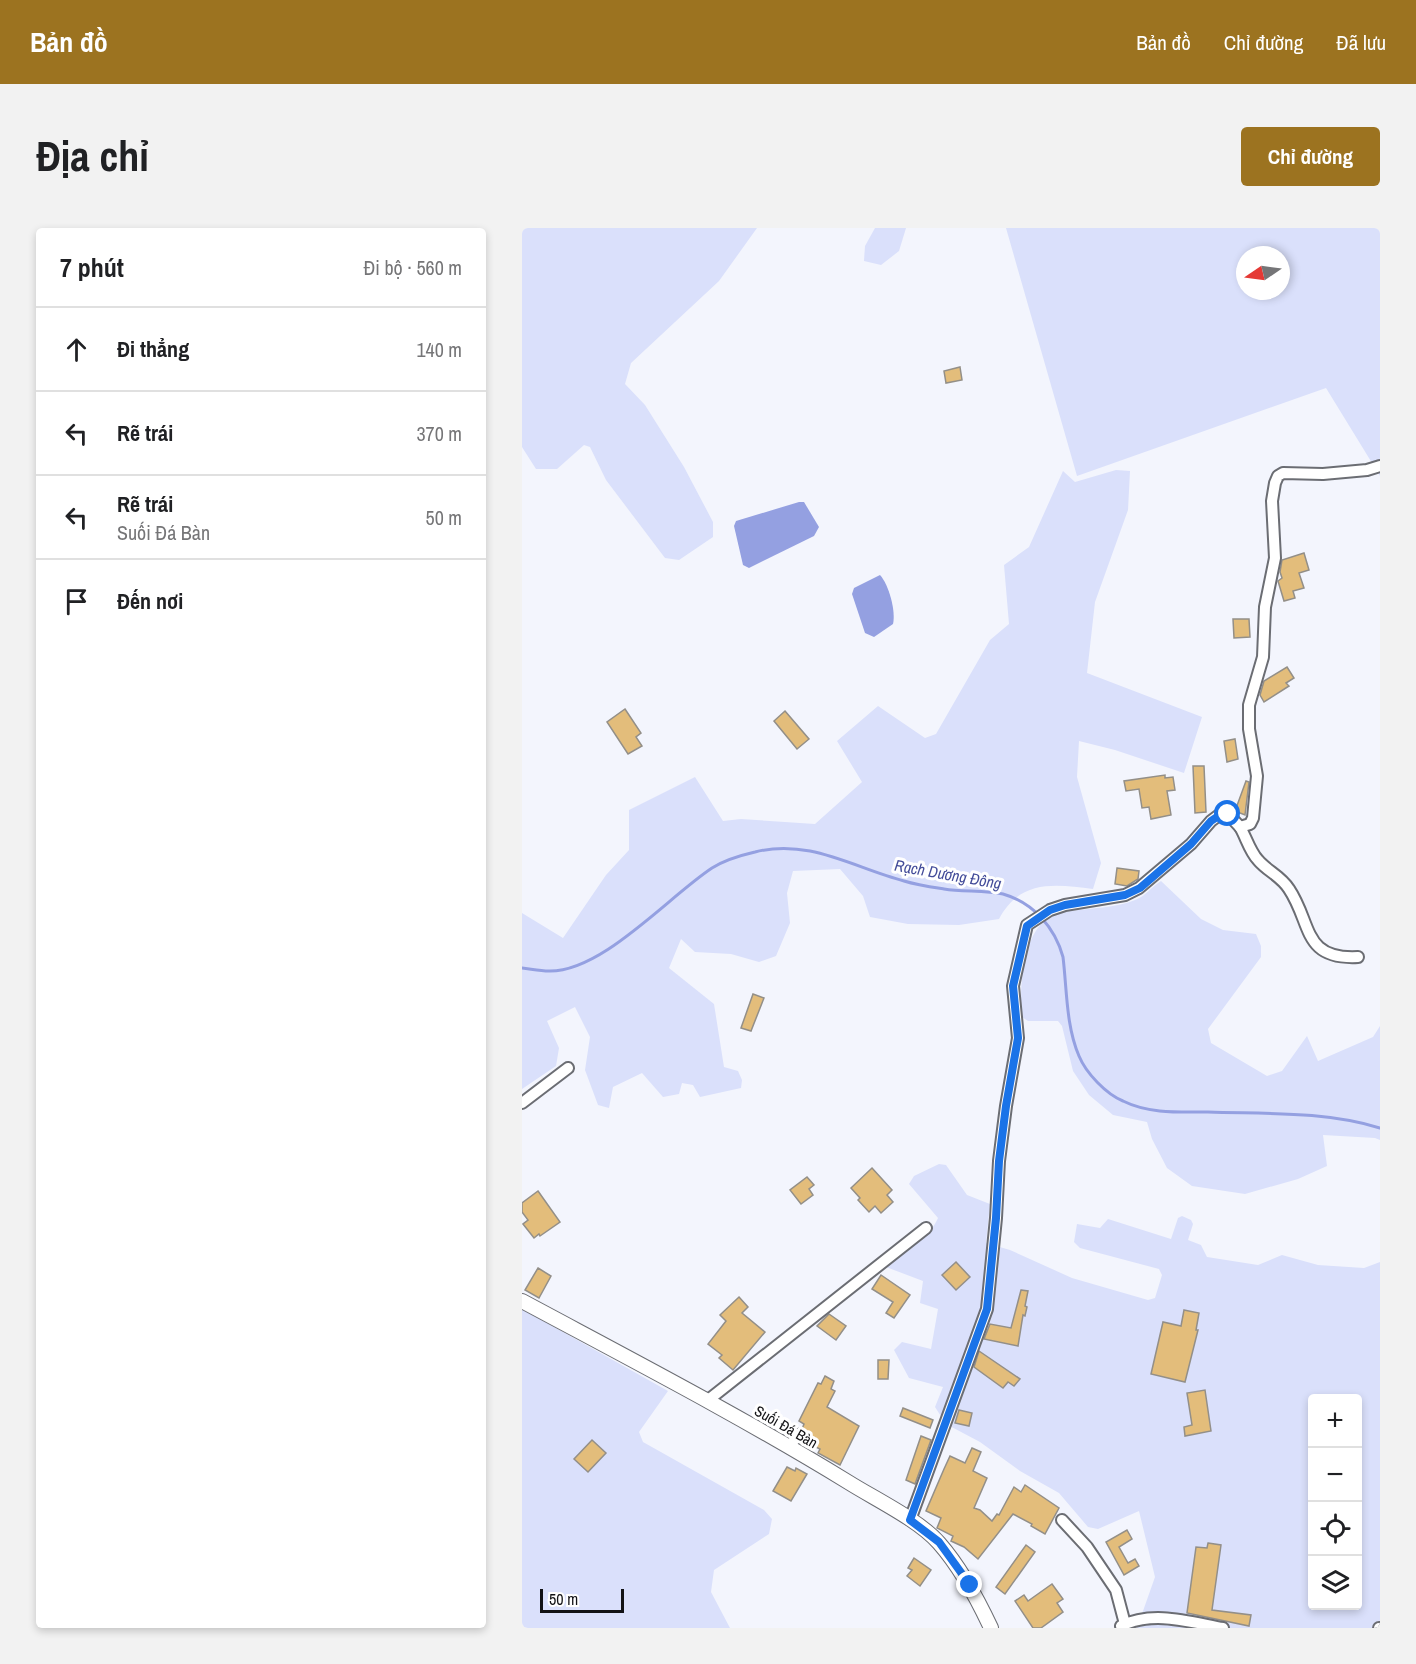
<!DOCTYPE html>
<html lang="vi">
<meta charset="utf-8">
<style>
body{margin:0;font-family:"Archivo Narrow",sans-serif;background:#f2f2f2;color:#202124}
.controls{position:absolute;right:18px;bottom:18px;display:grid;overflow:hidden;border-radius:6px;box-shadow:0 3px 9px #0003}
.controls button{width:54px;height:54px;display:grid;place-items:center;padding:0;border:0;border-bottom:2px solid #e0e0e0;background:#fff;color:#202124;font:30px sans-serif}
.compass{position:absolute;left:714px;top:18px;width:54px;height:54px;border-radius:50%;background:#fff;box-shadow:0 3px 9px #0003;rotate:257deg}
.scale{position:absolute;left:18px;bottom:15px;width:84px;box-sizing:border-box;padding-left:6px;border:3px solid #121215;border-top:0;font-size:16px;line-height:21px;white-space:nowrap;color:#121215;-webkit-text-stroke:4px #fff;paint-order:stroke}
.stop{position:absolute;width:18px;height:18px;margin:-14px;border:4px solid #1a73e8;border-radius:50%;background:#fff}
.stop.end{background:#1a73e8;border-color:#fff;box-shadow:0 2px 6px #0008}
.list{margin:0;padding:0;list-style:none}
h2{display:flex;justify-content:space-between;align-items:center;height:78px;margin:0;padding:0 24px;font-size:26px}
h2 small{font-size:20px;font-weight:400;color:#757577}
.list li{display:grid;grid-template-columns:39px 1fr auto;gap:18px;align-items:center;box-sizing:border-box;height:84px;padding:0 24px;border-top:2px solid #e0e0e0}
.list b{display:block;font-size:22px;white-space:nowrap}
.list p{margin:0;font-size:20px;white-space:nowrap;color:#757577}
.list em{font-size:20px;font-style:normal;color:#757577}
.icon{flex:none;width:33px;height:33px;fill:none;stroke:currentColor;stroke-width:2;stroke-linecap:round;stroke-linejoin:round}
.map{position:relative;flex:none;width:858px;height:1400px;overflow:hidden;border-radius:6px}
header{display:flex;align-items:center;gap:36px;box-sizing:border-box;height:84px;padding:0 30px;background:#9c7320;color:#fff}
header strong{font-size:28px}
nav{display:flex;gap:33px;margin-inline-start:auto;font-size:21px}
.intro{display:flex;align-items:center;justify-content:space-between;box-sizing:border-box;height:144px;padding:0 36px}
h1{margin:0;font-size:42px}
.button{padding:15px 27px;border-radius:6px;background:#9c7320;color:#fff;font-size:21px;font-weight:700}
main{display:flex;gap:36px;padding:0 36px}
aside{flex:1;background:#fff;border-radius:6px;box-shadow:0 3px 9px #0003}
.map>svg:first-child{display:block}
</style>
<header>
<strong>Bản đồ</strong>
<nav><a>Bản đồ</a><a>Chỉ đường</a><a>Đã lưu</a></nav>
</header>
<div class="intro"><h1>Địa chỉ</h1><a class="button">Chỉ đường</a></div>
<main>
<aside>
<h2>7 phút<small>Đi bộ · 560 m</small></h2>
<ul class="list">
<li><svg class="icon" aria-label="ahead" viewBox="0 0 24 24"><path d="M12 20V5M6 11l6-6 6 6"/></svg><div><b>Đi thẳng</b></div><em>140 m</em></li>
<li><svg class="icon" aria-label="left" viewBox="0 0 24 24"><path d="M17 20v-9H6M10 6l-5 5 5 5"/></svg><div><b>Rẽ trái</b></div><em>370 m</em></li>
<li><svg class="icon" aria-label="left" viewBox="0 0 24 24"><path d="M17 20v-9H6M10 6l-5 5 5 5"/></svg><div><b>Rẽ trái</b><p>Suối Đá Bàn</p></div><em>50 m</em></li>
<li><svg class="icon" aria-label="arrive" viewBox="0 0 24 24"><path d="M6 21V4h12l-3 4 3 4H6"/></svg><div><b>Đến nơi</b></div></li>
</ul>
</aside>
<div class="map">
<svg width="858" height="1400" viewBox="0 0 858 1400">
<rect width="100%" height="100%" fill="#f3f5fd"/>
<g fill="#dae0fb" fill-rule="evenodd">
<path d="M0 0H235L197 53 109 135 103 156 123 177 162 239 191 294V309L157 332 143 330 84 252 68 219 62 217 35 241H14L0 219Z"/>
<path d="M353 0H384L377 23 359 37 342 33 343 18Z"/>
<path d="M484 0H858V248L804 160 555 248ZM723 27H759V63H723Z"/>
<path d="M594 242 608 243 606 282 573 374 565 445 680 489 662 545 593 522 557 513 555 549 579 635 571 661C533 656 498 651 477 691L437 697 386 696 348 689 341 668 318 641 271 643 265 665 268 695 254 728 237 734 209 726 173 724 159 711 147 740 192 776 202 839 216 843 220 852 219 860 178 869 171 857 160 855 157 866 141 869 120 845 91 859 87 880 76 877 63 842 68 809 53 779 25 793 37 820 34 838 0 861V685L41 710 84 647 107 622V582L173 549 201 593 219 591 293 596 340 554 315 513 356 478 403 510 414 506 468 412 487 396 482 337 507 319 541 243 553 254Z"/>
<path d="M639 653 679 691 701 702 734 706 739 718V729L686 801 689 815 745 848 760 843 785 808 796 833 851 809 858 798V912L853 910 801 907 805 938 776 951 723 966 670 958 645 940 630 911 625 894 591 887 567 867 551 843 540 798 536 793H506L500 789C497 760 500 703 530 687 535 684 543 684 549 683 569 680 593 680 613 672 624 668 629 659 639 653Z"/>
<path d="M417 936 424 937 445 967 468 976 464 1015 488 1022 550 1050 626 1072 633 1070 640 1047 637 1041 558 1020 552 1014 555 996 578 1000 586 991 649 1011 656 990 660 988 669 992 671 996 666 1012 679 1017 685 1029 736 1037 760 1027 796 1037 842 1040 858 1034V1400H615L633 1349 617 1283 576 1301 566 1299 537 1265 498 1243 458 1214 424 1196 413 1179 421 1159 387 1150 372 1122 380 1114 409 1121 416 1081 398 1075 401 1053 364 1039 366 1035C383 1023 407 1011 416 990L387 956 392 948ZM790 1170H836V1378H790Z"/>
<path d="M0 1081 146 1163 117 1204 121 1214 242 1282 250 1291 247 1306 192 1342 189 1364 208 1400H0Z"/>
</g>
<g fill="#94a0e1">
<path d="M277 274H282L297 299 292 308 227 340 221 337 212 298 214 293Z"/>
<path d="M358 347C367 357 374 383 371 396L352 409 343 405 330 366 332 360Z"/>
</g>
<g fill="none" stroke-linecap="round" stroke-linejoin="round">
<path stroke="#94a0e1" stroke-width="3" d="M0 740C9 741 18 743 27 743 80 744 146 669 190 640 201 633 220 627 233 624 287 610 332 640 382 653 395 657 409 659 422 661 441 664 463 662 481 666 512 675 533 700 541 729 545 762 544 798 557 828 564 845 584 866 601 873 627 886 658 884 686 884 744 886 802 883 858 900"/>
</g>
<g fill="#e3bd7b" stroke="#938f88" stroke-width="1.5">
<path d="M438 139 440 152 424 155 422 143Z"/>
<path d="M782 325 787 342 777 345 782 360 771 363 773 370 762 373 756 353 760 350 758 344 760 332Z"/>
<path d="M711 391H727L728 409 712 410Z"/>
<path d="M765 439 772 450 764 455 767 458 742 474 738 467 742 453Z"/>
<path d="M103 481 119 505 114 509 120 518 106 526 85 494Z"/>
<path d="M263 483 287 511 275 521 252 493Z"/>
<path d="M713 511 716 531 705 534 702 513Z"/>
<path d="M671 538H682L684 584 673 585Z"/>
<path d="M643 547V550L651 549 653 562 645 563 649 587 629 591 627 579 620 580 617 561 604 563 602 553Z"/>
<path d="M724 553 727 554 723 587 713 583Z"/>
<path d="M595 640 617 643 616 651 605 658 593 656Z"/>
<path d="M231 766 242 770 229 803 219 800Z"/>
<path d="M350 940 370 962 365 967 371 974 359 985 353 978 347 984 336 972 338 970 329 960Z"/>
<path d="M285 949 292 957 287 961 291 967 279 976 268 962Z"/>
<path d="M16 963 38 994 18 1008 17 1006 12 1010 1 996 6 992 0 984V975Z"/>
<path d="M434 1034 448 1049 434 1062 420 1047Z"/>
<path d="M16 1040 29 1048 17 1070 3 1062Z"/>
<path d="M359 1047 388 1067 372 1090 364 1085 371 1074 350 1061Z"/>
<path d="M499 1062 506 1063 503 1078 505 1079 503 1088 501 1087 496 1118 462 1111 468 1096 489 1100Z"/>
<path d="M217 1069 226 1079 220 1085 243 1104 211 1142 197 1130 200 1127 186 1116 204 1093 198 1087Z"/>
<path d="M662 1082 677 1085 674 1102H676L663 1154 629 1146 641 1094 659 1098Z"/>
<path d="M307 1086 324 1098 314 1112 295 1098Z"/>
<path d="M457 1123 498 1151 492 1158 486 1154 481 1160 452 1139Z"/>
<path d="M356 1132H367L366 1151H356Z"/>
<path d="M303 1148 312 1153 309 1161 313 1163 305 1179 337 1198 318 1237 296 1225 298 1221 280 1212 282 1206 280 1201 282 1196 277 1193 296 1155 299 1156Z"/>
<path d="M683 1162 689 1203 663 1208 662 1199 670 1197 665 1165Z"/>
<path d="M381 1180 411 1192 408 1200 378 1188Z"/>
<path d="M437 1182 450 1185 447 1198 433 1195Z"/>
<path d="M399 1208 409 1212 393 1256 384 1252Z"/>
<path d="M70 1212 84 1225 66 1244 52 1231Z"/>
<path d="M450 1220 459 1224 451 1243 465 1250 452 1280 458 1282 470 1293 475 1286 477 1287 492 1259 499 1264 503 1257 537 1280 523 1306 509 1298 510 1296 491 1286 456 1331 442 1319 429 1313 431 1308 415 1300 419 1290 404 1283 422 1241 428 1228 443 1235Z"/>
<path d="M265 1239 273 1243 274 1240 285 1246 269 1273 251 1263Z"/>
<path d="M605 1302 610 1311 597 1319 606 1335 613 1331 617 1338 602 1347 584 1314Z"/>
<path d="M686 1315 699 1317 690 1382 729 1387 727 1398 665 1385 674 1319 685 1320Z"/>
<path d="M504 1317 513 1324 483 1366 474 1359Z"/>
<path d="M392 1330 409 1342 398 1358 385 1348 390 1342 386 1340Z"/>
<path d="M530 1356 541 1371 535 1375 541 1384 519 1400H511L493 1373 502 1367 506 1373Z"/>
</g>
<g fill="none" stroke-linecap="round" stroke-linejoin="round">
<defs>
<g id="minor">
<path d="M718 599C724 609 728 624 736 632 745 643 759 648 767 661 790 695 780 732 836 729"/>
<path d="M0 875 46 840"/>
<path d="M185 1173 404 1000"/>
<path d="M268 1220 275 1206"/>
<path d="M388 1292 465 1081 474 990 477 933 484 878 496 810 491 758 505 697 528 682 543 677 603 667 617 660 669 616 689 593 697 587 706 586 718 599 728 596 731 590 735 548 727 501V477L741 429 743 379 753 330 750 273 753 255 756 248 761 245 801 246 845 242 858 238"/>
<path d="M540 1292 565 1319 594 1362 603 1396"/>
<path d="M599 1398C631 1382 668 1394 701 1400"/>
<path d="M857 1400H858"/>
</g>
<path id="tertiary" d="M0 1073C110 1132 220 1189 326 1254 353 1271 397 1292 417 1315 439 1340 455 1370 469 1400"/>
</defs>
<use href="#minor" stroke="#6b6d73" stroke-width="14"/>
<use href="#tertiary" stroke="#6b6d73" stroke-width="16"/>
<use href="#minor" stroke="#fff" stroke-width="10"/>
<use href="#tertiary" stroke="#fff" stroke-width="14"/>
</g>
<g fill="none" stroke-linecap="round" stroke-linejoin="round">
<path stroke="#1a73e8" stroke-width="8" d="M448 1357 417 1314 388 1292 465 1081 474 990 477 933 484 878 496 810 491 758 505 698 528 682 543 677 603 667 618 660 669 616 689 593 698 587 706 586"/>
</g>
<g text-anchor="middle" stroke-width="6" stroke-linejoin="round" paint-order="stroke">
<g font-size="15" fill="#121215" stroke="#fff">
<text transform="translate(264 1199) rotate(30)" y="5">Suối Đá Bàn</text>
</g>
<g font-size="16" font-style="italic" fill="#434c99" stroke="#fff">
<text transform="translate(426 646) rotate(10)" y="6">Rạch Dương Đông</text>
</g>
</g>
</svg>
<div class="controls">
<button>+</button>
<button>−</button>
<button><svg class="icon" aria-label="locate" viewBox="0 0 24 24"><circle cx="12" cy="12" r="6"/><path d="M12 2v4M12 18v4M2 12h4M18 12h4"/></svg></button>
<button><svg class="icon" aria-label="layers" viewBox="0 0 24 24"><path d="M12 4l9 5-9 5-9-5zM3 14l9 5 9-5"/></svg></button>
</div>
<svg class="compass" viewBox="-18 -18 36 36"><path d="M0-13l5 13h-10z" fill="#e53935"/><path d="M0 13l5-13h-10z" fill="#757577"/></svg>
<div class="scale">50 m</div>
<div class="stop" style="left:706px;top:586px"></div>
<div class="stop end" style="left:448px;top:1357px"></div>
</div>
</main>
